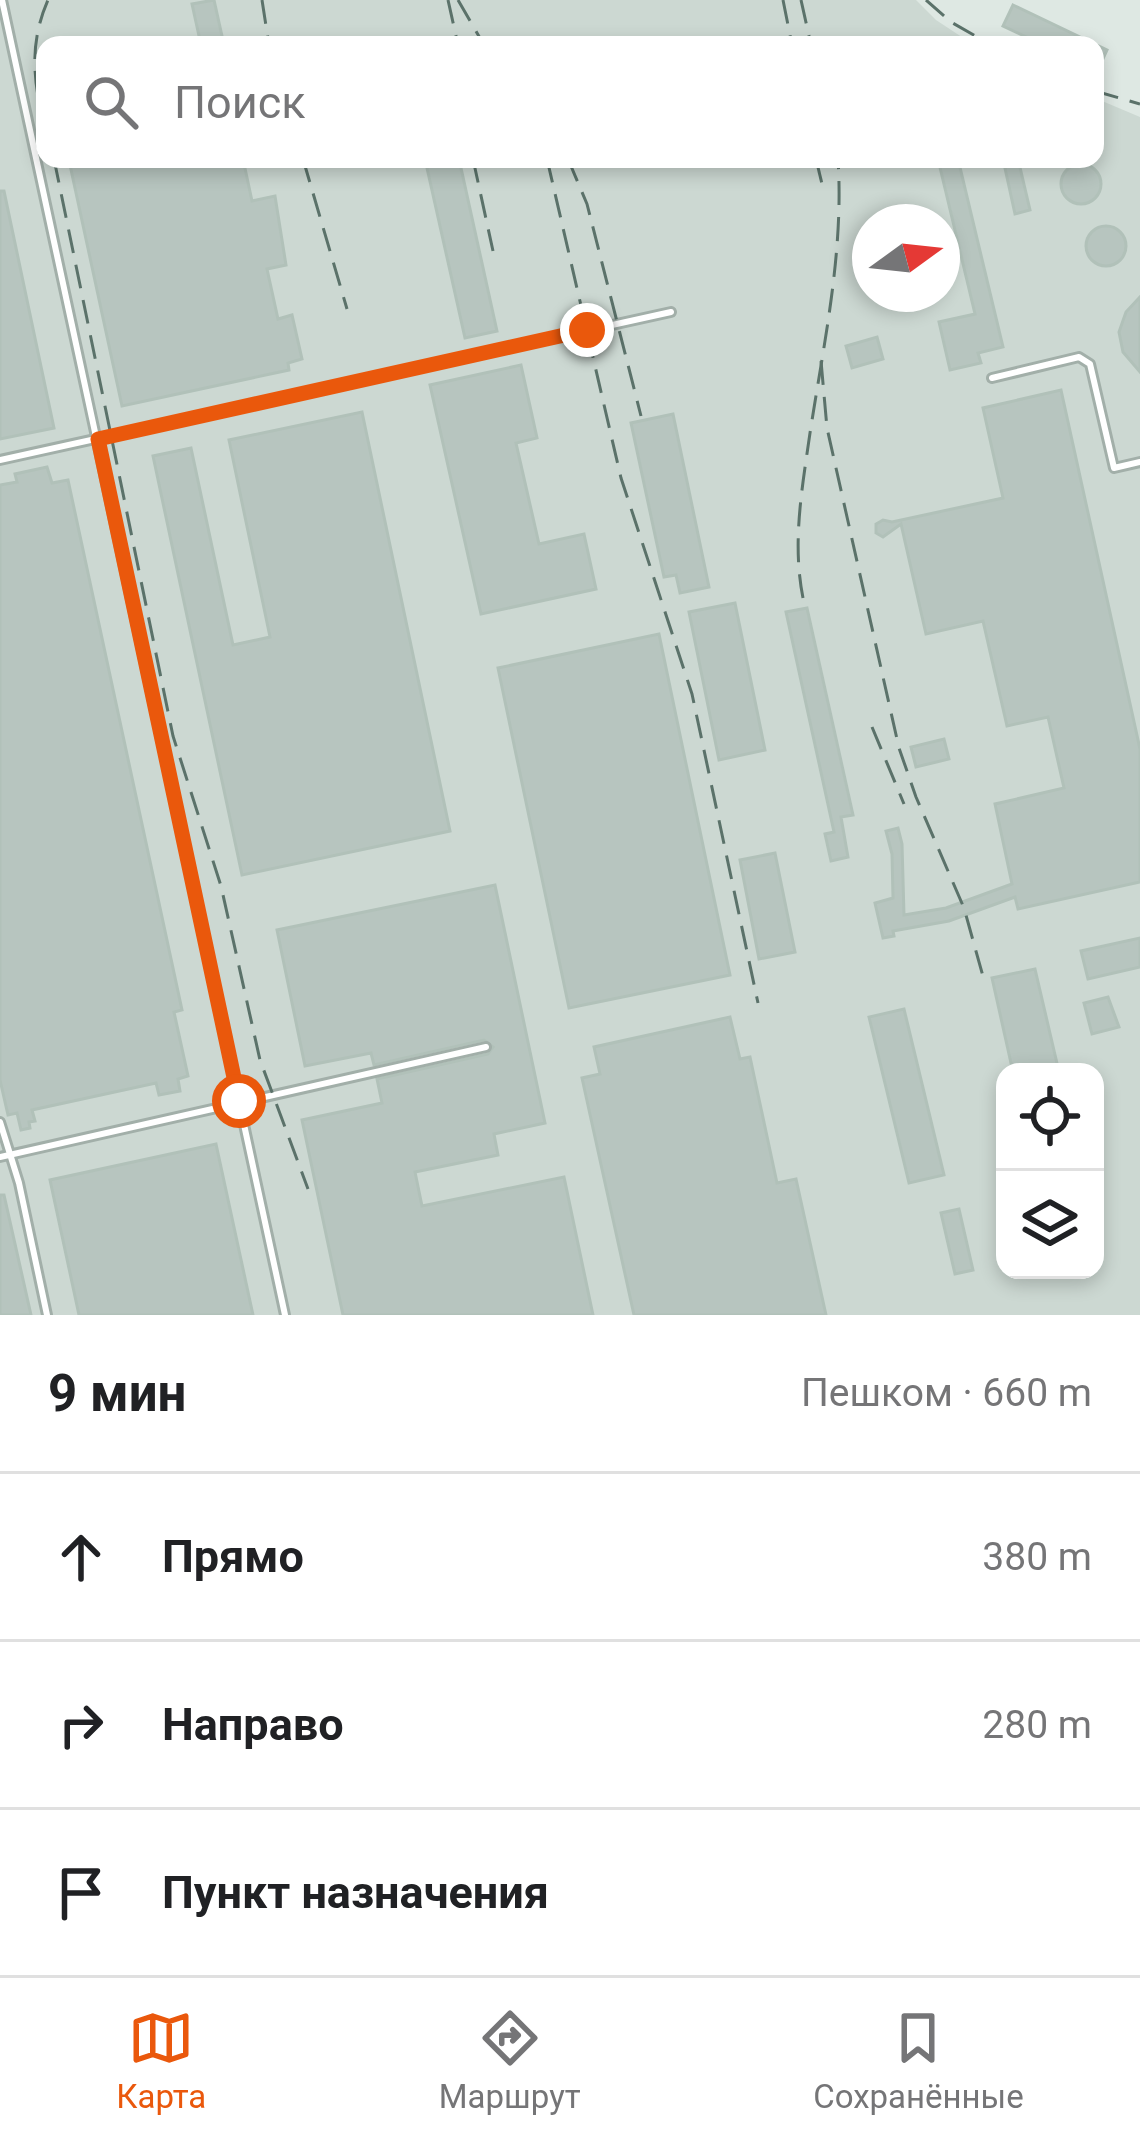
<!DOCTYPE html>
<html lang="ru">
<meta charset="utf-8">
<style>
body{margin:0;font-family:Roboto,sans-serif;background:#f2f2f2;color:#202124}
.controls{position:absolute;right:36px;bottom:36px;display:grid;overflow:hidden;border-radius:24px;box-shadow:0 6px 18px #0003}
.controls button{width:108px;height:108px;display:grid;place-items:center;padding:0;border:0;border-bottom:3px solid #e0e0e0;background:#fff;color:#202124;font:60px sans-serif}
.compass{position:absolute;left:852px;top:204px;width:108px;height:108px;border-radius:50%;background:#fff;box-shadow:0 6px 18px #0003;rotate:75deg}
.stop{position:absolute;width:36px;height:36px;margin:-27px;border:9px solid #ea580c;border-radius:50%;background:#fff}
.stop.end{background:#ea580c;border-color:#fff;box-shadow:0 3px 12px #0008}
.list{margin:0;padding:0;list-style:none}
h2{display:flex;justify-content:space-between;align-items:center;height:156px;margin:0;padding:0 48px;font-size:51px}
h2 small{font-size:39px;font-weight:400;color:#757577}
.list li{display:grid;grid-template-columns:78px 1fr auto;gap:36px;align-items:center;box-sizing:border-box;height:168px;padding:0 48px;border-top:3px solid #e0e0e0}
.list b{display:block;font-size:45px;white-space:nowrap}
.list em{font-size:39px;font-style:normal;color:#757577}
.icon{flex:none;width:66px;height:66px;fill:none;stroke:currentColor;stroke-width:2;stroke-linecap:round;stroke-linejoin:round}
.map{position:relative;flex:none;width:1140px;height:1315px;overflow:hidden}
.search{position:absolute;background:#fff;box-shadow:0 6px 18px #0003;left:36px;right:36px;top:36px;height:132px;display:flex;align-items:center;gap:30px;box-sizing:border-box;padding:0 42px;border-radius:24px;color:#757577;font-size:45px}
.sheet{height:660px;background:#fff}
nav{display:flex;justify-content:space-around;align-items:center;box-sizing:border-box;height:168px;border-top:3px solid #e0e0e0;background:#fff;font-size:33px;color:#757577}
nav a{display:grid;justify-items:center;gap:6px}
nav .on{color:#ea580c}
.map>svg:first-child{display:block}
</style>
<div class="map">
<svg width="1140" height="1315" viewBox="0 0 1140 1315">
<rect width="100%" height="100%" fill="#dee8e3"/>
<path fill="#ccd8d2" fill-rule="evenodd" d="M0 0H916L936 20 974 45H45V159H1095V98L1140 117V1315H0ZM870 222H942V294H870ZM1005 1072H1095V1270H1005Z"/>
<g fill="#b7c5bf" stroke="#b1c1b9" stroke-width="3">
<path d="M214 0 224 45H201L192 4Z"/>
<path d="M1013 5 1107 50 1095 76V45H1043L1003 26Z"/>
<path d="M100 159H243L252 201 275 196 286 265 267 269 278 319 292 315 302 359 288 363 289 370 122 406 70 165Z"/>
<path d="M425 159H459L497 331 465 338Z"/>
<path d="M938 159H958L1003 347 978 353 981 363 950 370 939 322 975 314Z"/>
<path d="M1003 159H1018L1030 210 1015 214Z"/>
<circle cx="1081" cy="184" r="20"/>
<path d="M0 191H4L54 428 0 439Z"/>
<circle cx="1106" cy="246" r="20"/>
<path d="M1140 297V372L1123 352 1119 332 1126 312Z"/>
<path d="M877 337 883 359 852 368 846 346Z"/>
<path d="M521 365 537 438 516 443 539 544 584 534 596 589 481 614 430 385Z"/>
<path d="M1061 390 1140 749V882L1018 909 1015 897 949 921 893 931 894 936 883 938 875 903 893 898 892 854 886 831 898 828 902 844 904 915 946 908 1012 884 995 804 1064 788 1048 717 1007 726 983 621 926 634 901 524 883 537 876 533V524L883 520 892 522 1003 498 983 408Z"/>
<path d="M362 412 450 831 242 875 153 456 191 448 233 645 270 637 229 440Z"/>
<path d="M673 414 709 587 680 593 676 575 664 577 631 423Z"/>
<path d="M47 467 52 483 68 480 182 1010 174 1012 188 1076 178 1079 180 1091 159 1095 156 1083 32 1110 35 1121 29 1122 30 1128 21 1130 17 1113 8 1115 0 1080V485L17 482 15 474Z"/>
<path d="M735 603 765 750 719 760 689 612Z"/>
<path d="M807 608 853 815 841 817 848 857 831 861 825 834 834 832 786 612Z"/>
<path d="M659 634 730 975 569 1008 498 668Z"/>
<path d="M944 739 949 759 916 767 911 747Z"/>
<path d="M775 853 795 952 759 959 740 860Z"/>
<path d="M495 885 545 1123 494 1134 498 1155 415 1172 422 1206 564 1177 593 1315H343L302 1120 382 1103 377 1079 488 1054 493 1047 484 1040 374 1065 371 1053 305 1066 277 930Z"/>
<path d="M1140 938V967L1088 979 1081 951Z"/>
<path d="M1035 969 1059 1072H1013L992 978Z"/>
<path d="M1108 997 1119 1027 1092 1034 1084 1003Z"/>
<path d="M904 1009 944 1175 909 1183 869 1017Z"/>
<path d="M730 1017 740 1059 750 1057 777 1183 796 1179 826 1315H634L582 1078 600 1074 594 1047Z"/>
<path d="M216 1144 253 1315H79L50 1180Z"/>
<path d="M0 1195H4L31 1315H0Z"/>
<path d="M959 1209 973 1270 955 1274 941 1213Z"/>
</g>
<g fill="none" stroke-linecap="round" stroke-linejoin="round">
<defs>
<g id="service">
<path d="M2 0 285 1315"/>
<path d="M992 378 1079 357 1090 364 1114 468 1140 462"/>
<path d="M0 460 671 312"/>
<path d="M0 1122 19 1183 47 1315"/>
<path d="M0 1157 486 1047"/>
</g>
</defs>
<use href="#service" stroke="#a2afa9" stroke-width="12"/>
<use href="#service" stroke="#fff" stroke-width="6"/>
<g stroke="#5b726a" stroke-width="3" stroke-dasharray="24 12" stroke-linecap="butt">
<path d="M262 0 269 45"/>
<path d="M448 0 458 45"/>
<path d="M458 0 484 45"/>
<path d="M783 0 792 45"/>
<path d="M801 0 811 45"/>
<path d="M926 0 951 22 991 45"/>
<path d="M1095 91 1140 104"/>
<path d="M45 130C34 83 28 46 48 0"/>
<path d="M54 159 173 736 221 886 260 1060 308 1189"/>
<path d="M303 159 347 309"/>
<path d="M473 159 493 251"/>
<path d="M547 159 621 478 692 694 758 1003"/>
<path d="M568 159 587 204 641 416"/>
<path d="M816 159 823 188"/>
<path d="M821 361 827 428 899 748 916 797 964 908 984 980"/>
<path d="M803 598C792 543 802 489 810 433 824 342 844 252 838 159"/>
<path d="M872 727 904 804"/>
</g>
</g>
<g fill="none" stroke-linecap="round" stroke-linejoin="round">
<path stroke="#ea580c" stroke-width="15" d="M239 1101 98 439 587 330"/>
</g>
</svg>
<div class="controls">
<button><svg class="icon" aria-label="locate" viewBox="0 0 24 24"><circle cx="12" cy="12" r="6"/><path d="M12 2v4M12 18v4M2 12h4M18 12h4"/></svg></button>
<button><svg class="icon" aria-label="layers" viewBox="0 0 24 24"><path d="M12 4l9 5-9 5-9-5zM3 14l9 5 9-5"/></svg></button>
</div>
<svg class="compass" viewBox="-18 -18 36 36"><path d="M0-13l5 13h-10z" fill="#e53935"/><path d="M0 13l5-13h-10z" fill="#757577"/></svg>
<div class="stop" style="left:239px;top:1101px"></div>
<div class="stop end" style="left:587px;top:330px"></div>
<div class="search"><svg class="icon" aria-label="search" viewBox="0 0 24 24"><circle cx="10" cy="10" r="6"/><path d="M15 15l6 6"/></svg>Поиск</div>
</div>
<section class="sheet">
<h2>9 мин<small>Пешком · 660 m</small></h2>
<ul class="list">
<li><svg class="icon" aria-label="ahead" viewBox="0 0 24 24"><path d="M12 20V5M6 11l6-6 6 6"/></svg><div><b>Прямо</b></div><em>380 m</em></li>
<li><svg class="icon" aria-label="right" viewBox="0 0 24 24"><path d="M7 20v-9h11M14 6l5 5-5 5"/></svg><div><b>Направо</b></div><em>280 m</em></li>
<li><svg class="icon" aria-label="arrive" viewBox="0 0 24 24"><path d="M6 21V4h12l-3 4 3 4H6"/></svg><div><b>Пункт назначения</b></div></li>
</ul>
</section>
<nav>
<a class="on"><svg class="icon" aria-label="map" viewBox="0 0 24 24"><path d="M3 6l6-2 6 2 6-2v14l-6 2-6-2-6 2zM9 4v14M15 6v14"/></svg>Карта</a>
<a><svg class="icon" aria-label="directions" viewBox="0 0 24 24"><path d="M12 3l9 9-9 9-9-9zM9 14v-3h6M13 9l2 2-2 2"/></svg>Маршрут</a>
<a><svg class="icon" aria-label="saved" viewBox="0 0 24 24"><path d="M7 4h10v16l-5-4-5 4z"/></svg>Сохранённые</a>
</nav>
